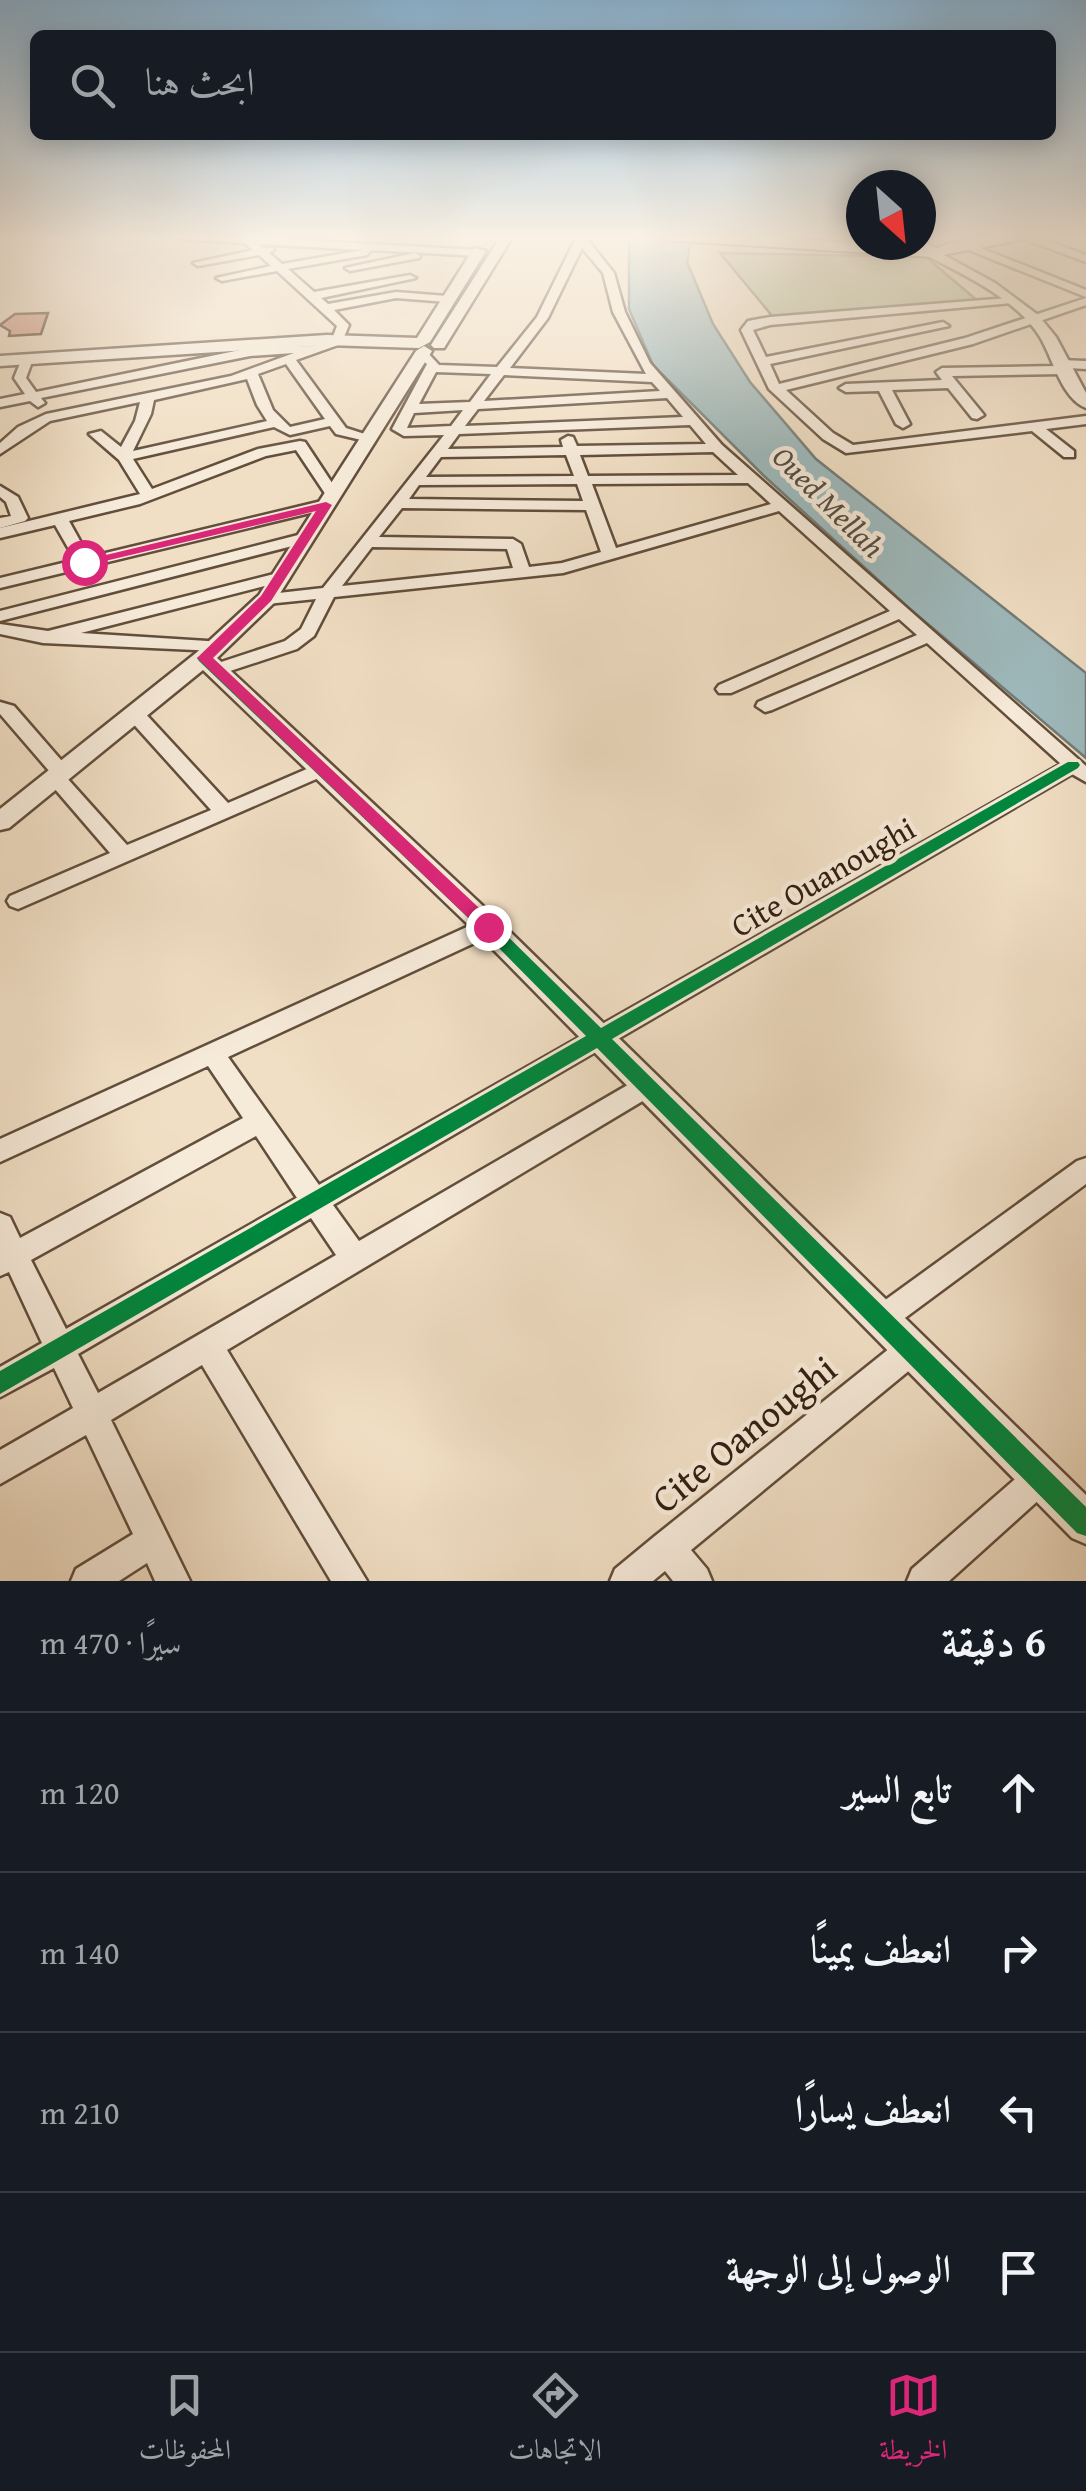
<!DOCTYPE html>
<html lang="ar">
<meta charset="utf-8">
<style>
body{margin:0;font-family:"Gentium Book Plus",Amiri,serif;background:#242831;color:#f1f3f6;direction:rtl}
.compass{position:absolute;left:846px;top:170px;width:90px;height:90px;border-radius:50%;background:#171b24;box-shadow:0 5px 25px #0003;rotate:153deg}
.stop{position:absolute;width:30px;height:30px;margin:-22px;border:8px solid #db2777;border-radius:50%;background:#fff}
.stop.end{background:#db2777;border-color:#fff;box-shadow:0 2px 10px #0008}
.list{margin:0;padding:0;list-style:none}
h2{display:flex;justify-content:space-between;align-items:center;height:130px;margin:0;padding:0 40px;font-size:42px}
h2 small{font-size:32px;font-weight:400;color:#9ea1a6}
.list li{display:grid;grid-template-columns:65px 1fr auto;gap:30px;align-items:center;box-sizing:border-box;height:160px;padding:0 40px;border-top:2px solid #363941}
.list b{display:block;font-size:38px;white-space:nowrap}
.list em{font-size:32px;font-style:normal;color:#9ea1a6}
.icon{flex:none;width:55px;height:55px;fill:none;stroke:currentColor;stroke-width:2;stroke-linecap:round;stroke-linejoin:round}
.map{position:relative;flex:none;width:1086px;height:1581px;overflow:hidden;direction:ltr}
.search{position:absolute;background:#171b24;box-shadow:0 5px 25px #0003;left:30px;right:30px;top:30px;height:110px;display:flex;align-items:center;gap:25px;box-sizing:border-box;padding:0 35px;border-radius:15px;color:#9ea1a6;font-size:38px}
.sheet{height:770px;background:#171b24}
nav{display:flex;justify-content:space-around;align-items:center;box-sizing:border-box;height:140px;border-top:2px solid #363941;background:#171b24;font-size:28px;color:#9ea1a6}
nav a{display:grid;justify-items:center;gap:5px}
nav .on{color:#db2777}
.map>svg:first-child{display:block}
</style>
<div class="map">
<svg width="1086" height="1581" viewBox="0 0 1086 1581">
<rect width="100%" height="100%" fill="#f1dfc5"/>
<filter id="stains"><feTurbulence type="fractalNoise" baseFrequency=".002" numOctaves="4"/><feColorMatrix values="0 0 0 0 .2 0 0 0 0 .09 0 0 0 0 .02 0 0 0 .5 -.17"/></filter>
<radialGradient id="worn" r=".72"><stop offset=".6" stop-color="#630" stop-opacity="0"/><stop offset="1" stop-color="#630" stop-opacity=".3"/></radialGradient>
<path fill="#b6c297" stroke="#747053" stroke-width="2.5" d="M720 253 926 257 979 302 773 317Z"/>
<path fill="#9ebabe" stroke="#737c78" stroke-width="2.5" d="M629 236H692L687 262 713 324 750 382 816 459 1086 673V758L909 608 763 475 653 365 629 309Z"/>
<path fill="#d5937e" stroke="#321e0f" stroke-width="2.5" d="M48 313 41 334 9 336 10 331 0 325 15 314Z"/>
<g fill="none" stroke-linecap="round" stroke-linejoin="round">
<defs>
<g id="minor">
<path d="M177 236H229L478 250 483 253 478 256 371 250 367 255 288 269 314 292 410 275 416 278 321 298 328 304 396 292 447 296 453 299 447 302 396 298 334 310 349 325 341 344 296 360 346 428 374 437V443L336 434 330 426 290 435 274 427 133 459 152 489 258 449 300 441 305 442 340 495 338 498H328L296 450 266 456 140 504 69 521 89 557 326 500 331 502V508L0 588V578L75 560 55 525 0 538V528L140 494 119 460 89 434 101 431 121 447 135 421 140 402 50 421 0 454V443L18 427 46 414 231 376 294 353 250 356 41 398 45 403 38 407 30 401 0 407V399L25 394 14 378 23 356 33 359 26 378 36 392 250 348 313 346 332 339 337 326 277 271 222 281 216 278 271 266 259 255 198 266 193 263 253 250 245 243 182 239ZM258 244 363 250 282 264 269 253 274 250 273 248H263ZM286 364 325 419 290 427 273 410 258 374ZM247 379 257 405 267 421 133 451 151 414 154 400Z"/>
<path d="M573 236 585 237 614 273 625 312 650 363 722 445 1086 766V782L1072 774 333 1205 359 1241 638 1079 647 1076 656 1079 660 1086 656 1093 227 1350 367 1581H331L202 1365 111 1420 190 1581H155L147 1563 119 1581H71L76 1569 133 1534 86 1435 0 1484V1450L73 1408 54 1368 0 1397V1367L42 1343 9 1272 0 1276V1213L10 1217 20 1238 243 1118 208 1066 0 1162V1139L480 921H496L499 927 496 933 228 1057 319 1185 1061 764 927 643 772 710 765 712 756 706 758 702 917 635 899 619 731 693H719L716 689 719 685 890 611 779 511 563 573 334 597 314 636 297 649 224 673H212L209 669 212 665 285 641 301 629 316 599 267 604 261 603V595L323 588 444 435 404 436 392 429 427 364 418 357V351H426L439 365 497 367 537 317 575 240ZM582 248 603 273 613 312 646 374 510 368 548 318ZM436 372 491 374 470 402 419 404ZM504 375 652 382 660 391 484 401ZM667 398 683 417 465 426 478 409ZM463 410 451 426 407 428 414 413ZM690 425 706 444 577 446 573 437 568 436 561 440 563 447 448 449 459 434ZM713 452 738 475 588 476 580 455ZM566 455 574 476 426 477 441 457ZM748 483 771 504 616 548 592 484ZM577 484 583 501 409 499 419 485ZM402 508 586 510 601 552 562 563 529 567 521 544 513 539 379 537ZM372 547 507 549 513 568 342 586ZM256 1136 297 1198 66 1329 31 1260ZM311 1218 336 1255 98 1393 78 1354Z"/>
<path d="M1024 236H1034L1086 255V262L1024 239Z"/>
<path d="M968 243 1086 290V297L964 248 963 246Z"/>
<path d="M415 253 420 256 419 258 350 271 345 268Z"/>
<path d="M1008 298 1012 299V303L770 325 753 330 766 357 943 322 949 326 770 364 779 384 965 338 1086 298V305L973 344 786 390 833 433 853 445 1086 416V424L1046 429 1074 451V457H1064L1032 431 846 453 823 439 769 389 741 330 748 321 770 317Z"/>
<path d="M1060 360 1086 361V369L1068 368 1067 373 1063 374 952 376 984 415 977 419 972 418 948 388 892 390 910 424 903 428 896 424 879 391 846 392 839 388 846 384 942 380 936 372 942 368 1055 366 1056 361Z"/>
<path d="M0 486 18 497 28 518 25 521 0 528V518L11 516 6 502 0 497Z"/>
<path d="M306 533 314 538 312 541 0 621V611Z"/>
<path d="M282 572 290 577 288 580 81 633 223 642 226 646 223 650 217 651 43 643 0 634V624L48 631Z"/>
<path d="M0 702 14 706 68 768 71 772 66 777 127 845 211 810 128 718 126 714 128 710H142L228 803 316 765H330L333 769 330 773 18 909 10 906 7 901 10 896 110 853 48 781 45 777 50 772 0 714Z"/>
<path d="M1086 1158V1184L890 1329 880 1333 870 1329 865 1320 870 1311 1077 1161Z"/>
<path d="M911 1336 922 1340 926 1350 922 1360 691 1550 707 1569 712 1581H673L665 1571 653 1581H610L615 1569 655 1536 900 1340Z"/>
<path d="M1040 1462 1051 1467 1056 1478 1051 1489 949 1581H907L912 1569 1029 1467Z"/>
</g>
<g id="tertiary">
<path d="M501 236H513L444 348H434L431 345Z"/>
<path d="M474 248 486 251 430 342 419 348 327 345 0 366V356L327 335 417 338Z"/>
<path d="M931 248 995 283 1038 315 1056 337 1086 393V408C1061 398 1053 358 1040 337 1017 299 964 275 926 255V249Z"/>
<path d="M424 346 432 351 274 603 217 658 498 920 1086 1495V1544L1072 1538 478 934 203 670 9 828 0 830V809L196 653 259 595 416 351Z"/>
</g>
<path id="secondary" d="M656 236C745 231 835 245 921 245V241L937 248 949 243 1005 236H1042L933 257 663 240Z"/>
</defs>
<use href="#minor" stroke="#624e3c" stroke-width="5"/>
<use href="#tertiary" stroke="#624e3c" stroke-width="5"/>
<use href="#secondary" stroke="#321e0f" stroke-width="4"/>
<use href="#minor" fill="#f6ead9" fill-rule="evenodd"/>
<use href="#tertiary" fill="#f6ead9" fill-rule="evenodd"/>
<use href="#secondary" fill="#f6ead9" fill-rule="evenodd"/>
<defs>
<path id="cycleway" d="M204 654 209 655 494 923 601 1028 1068 762H1078L1080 765 1078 768 612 1039 1086 1507V1536L1077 1533 597 1048 0 1394V1371L586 1036 482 931 199 661 197 658Z"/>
</defs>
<use href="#cycleway" stroke="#f6ead9" stroke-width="6"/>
<use href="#cycleway" fill="#00873e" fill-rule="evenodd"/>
</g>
<linearGradient id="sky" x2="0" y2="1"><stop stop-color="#8ab6d7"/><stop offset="0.52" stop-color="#f9f1e5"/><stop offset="1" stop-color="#f9f1e5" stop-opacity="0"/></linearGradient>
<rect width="1086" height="457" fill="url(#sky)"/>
<path fill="#db2777" d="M326 502 332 505 271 601 213 658 494 922V931H482L197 658 261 596 316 511 84 566 77 562Z"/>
<g text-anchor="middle" stroke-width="9" stroke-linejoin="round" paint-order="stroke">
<g font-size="30" font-style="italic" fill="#524d44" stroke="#f6ead9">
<text transform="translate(828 502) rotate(45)" y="10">Oued Mellah</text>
</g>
<g font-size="32" fill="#321e0f" stroke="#f6ead9">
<text transform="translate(823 877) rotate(-30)" y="11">Cite Ouanoughi</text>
</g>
<g font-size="38" fill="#321e0f" stroke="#f6ead9">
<text transform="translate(744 1434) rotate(-39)" y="13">Cite Oanoughi</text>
</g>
</g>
<rect width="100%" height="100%" filter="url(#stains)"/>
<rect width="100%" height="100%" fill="url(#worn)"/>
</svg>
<svg class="compass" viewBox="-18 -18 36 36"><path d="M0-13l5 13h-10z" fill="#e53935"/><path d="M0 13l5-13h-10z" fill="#9ea1a6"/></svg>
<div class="stop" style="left:84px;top:562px"></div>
<div class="stop end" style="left:488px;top:927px"></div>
<div class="search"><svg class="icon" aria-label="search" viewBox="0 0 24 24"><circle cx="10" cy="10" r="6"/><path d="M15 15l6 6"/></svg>ابحث هنا</div>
</div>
<section class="sheet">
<h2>6 دقيقة<small>سيرًا · 470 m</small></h2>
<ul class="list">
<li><svg class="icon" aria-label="ahead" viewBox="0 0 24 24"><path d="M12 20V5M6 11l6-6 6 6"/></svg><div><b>تابع السير</b></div><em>120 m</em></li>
<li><svg class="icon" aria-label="right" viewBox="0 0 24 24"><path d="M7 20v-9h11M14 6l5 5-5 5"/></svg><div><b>انعطف يمينًا</b></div><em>140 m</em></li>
<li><svg class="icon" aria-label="left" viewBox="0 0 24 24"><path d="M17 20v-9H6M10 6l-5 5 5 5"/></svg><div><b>انعطف يسارًا</b></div><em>210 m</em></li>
<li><svg class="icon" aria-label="arrive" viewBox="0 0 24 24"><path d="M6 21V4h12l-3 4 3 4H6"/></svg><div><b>الوصول إلى الوجهة</b></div></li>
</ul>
</section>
<nav>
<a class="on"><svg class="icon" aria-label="map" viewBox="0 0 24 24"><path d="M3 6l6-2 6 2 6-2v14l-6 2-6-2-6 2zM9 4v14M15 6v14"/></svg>الخريطة</a>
<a><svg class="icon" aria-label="directions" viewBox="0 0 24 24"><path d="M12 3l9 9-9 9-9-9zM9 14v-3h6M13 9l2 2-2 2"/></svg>الاتجاهات</a>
<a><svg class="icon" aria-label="saved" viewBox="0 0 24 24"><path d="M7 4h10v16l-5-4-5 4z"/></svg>المحفوظات</a>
</nav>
